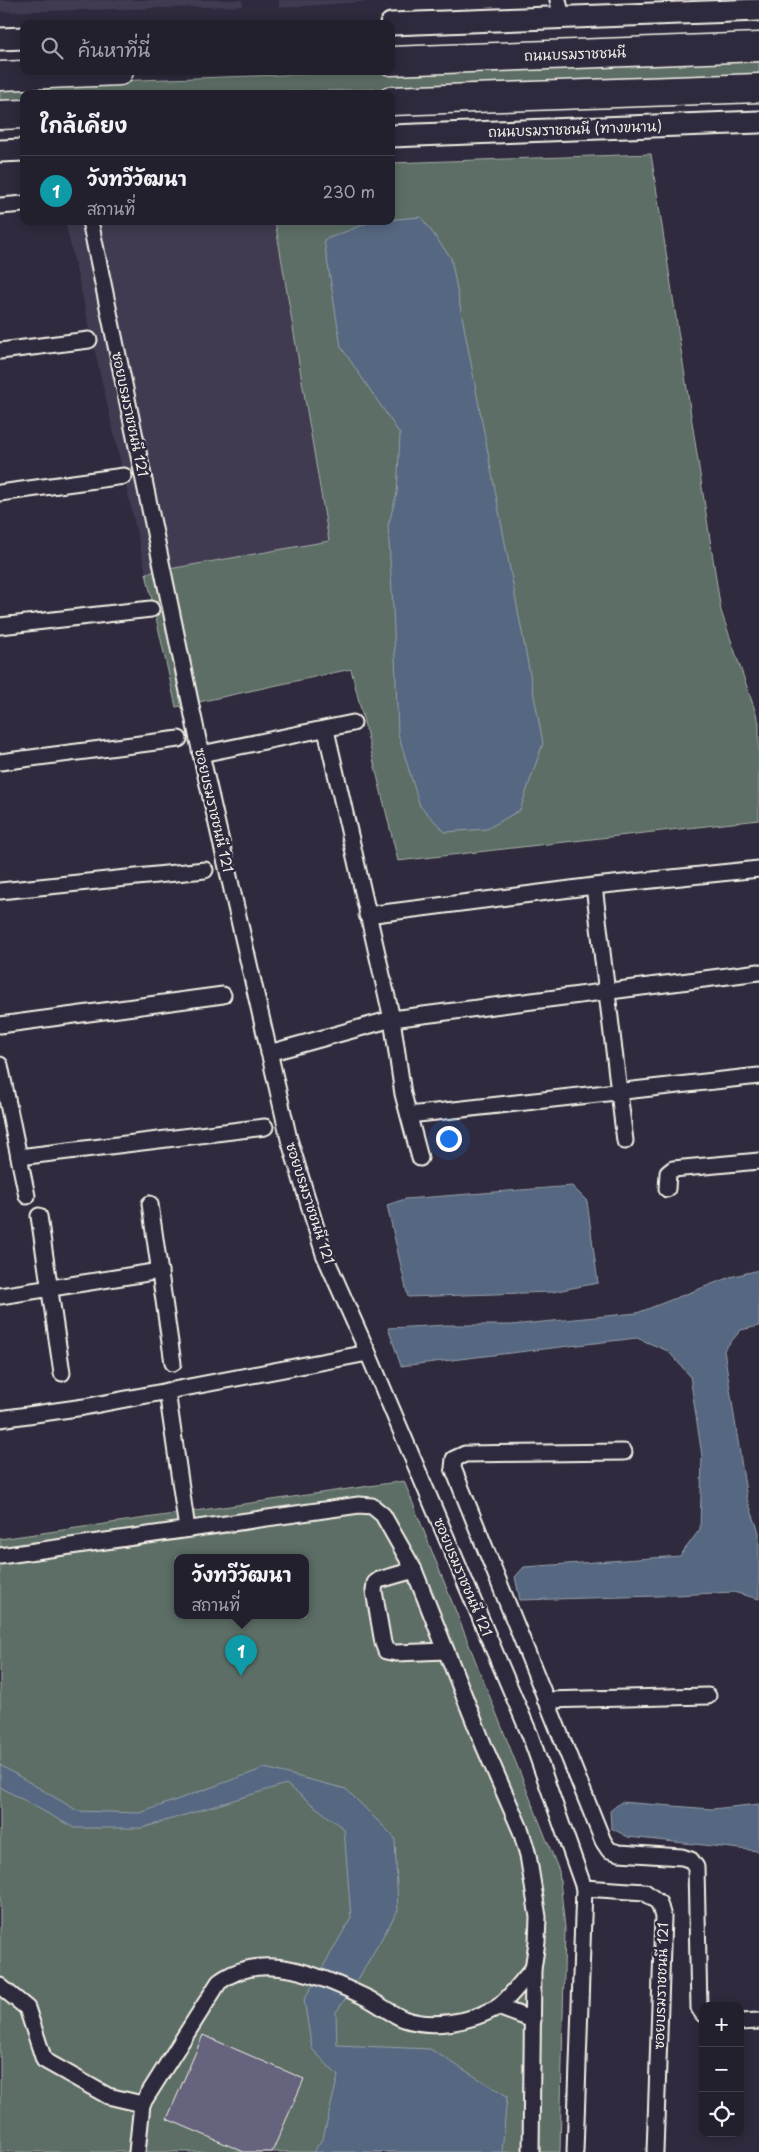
<!DOCTYPE html>
<html lang="th">
<meta charset="utf-8">
<style>
body{margin:0;font-family:"Playpen Sans","Playpen Sans Thai",sans-serif;background:#2f2d3a;color:#f1f3f6}
.controls{position:absolute;right:15px;bottom:15px;display:grid;overflow:hidden;border-radius:10px;box-shadow:0 2px 12px #0003}
.controls button{width:45px;height:45px;display:grid;place-items:center;padding:0;border:0;border-bottom:1px solid #403e4a;background:#23202e;color:#f1f3f6;font:25px sans-serif}
.you{position:absolute;left:448px;top:1138px;width:18px;height:18px;margin:-12px;border:4px solid #fff;border-radius:50%;background:#1a73e8;box-shadow:0 0 0 8px #1a73e833}
.badge{display:grid;place-items:center;width:32px;height:32px;border-radius:50%;background:#ff9aa2;color:#fff;font-size:16px;font-weight:700}
.pin{position:absolute;translate:-50% -41px;filter:drop-shadow(0 1px 2px #0008)}
.pin::after{content:'';position:absolute;top:26px;width:18px;height:15px;background:inherit;clip-path:polygon(0 0,100% 0,50% 100%)}
.popup{position:absolute;left:174px;top:1554px;width:135px;height:65px;box-sizing:border-box;display:grid;place-content:center;border-radius:10px;background:#23202e;filter:drop-shadow(0 1px 4px #0005);font-size:16px;white-space:nowrap;color:#a3a3aa}
.popup b{font-size:19px;color:#f1f3f6}
.popup::after{content:'';position:absolute;left:50%;top:100%;margin-left:-10px;border:10px solid transparent;border-top-color:#23202e}
.list{margin:0;padding:0;list-style:none}
h2{display:flex;justify-content:space-between;align-items:center;height:65px;margin:0;padding:0 20px;font-size:21px}
h2 small{font-size:16px;font-weight:400;color:#a3a3aa}
.list li{display:grid;grid-template-columns:32px 1fr auto;gap:15px;align-items:center;box-sizing:border-box;height:70px;padding:0 20px;border-top:1px solid #403e4a}
.list b{display:block;font-size:19px;white-space:nowrap}
.list p{margin:0;font-size:16px;white-space:nowrap;color:#a3a3aa}
.list em{font-size:16px;font-style:normal;color:#a3a3aa}
.icon{flex:none;width:28px;height:28px;fill:none;stroke:currentColor;stroke-width:2;stroke-linecap:round;stroke-linejoin:round}
.map{position:relative;flex:none;width:759px;height:2152px;overflow:hidden}
.search{position:absolute;background:#23202e;box-shadow:0 2px 12px #0003;left:20px;top:20px;width:375px;height:55px;display:flex;align-items:center;gap:12px;box-sizing:border-box;padding:0 18px;border-radius:10px;color:#a3a3aa;font-size:19px}
.panel{position:absolute;background:#23202e;box-shadow:0 2px 12px #0003;left:20px;top:90px;width:375px;height:135px;border-radius:10px}
.map>svg:first-child{display:block}
</style>
<div class="map">
<svg width="759" height="2152" viewBox="0 0 759 2152">
<rect width="100%" height="100%" fill="#2f2a3d"/>
<filter id="ink" filterUnits="userSpaceOnUse"><feTurbulence type="fractalNoise" baseFrequency=".02" numOctaves="2"/><feDisplacementMap in="SourceGraphic" scale="10" xChannelSelector="R" yChannelSelector="G"/><feConvolveMatrix kernelMatrix="1 2 1 2 8 2 1 2 1" color-interpolation-filters="sRGB"/></filter>
<g filter="url(#ink)">
<g fill="#403b51">
<path d="M0 0H242L243 6 0 12Z"/>
<path d="M279 0H386L279 8Z"/>
<path d="M65 221H275L329 541 146 573Z"/>
</g>
<g fill="#5d6e66" stroke="#a8b0a7" fill-rule="evenodd">
<path d="M759 55V75L245 94H24V101L0 102V85L391 71Z"/>
<path d="M651 154 721 611 759 722V820L398 861 351 669 176 707 146 573 329 541 275 221H391V163Z"/>
<path d="M404 1481 559 1871 565 1928 560 2152H0V1539ZM177 1557H305V1615H177Z"/>
</g>
<g fill="#576881" stroke="#969faa">
<path d="M421 217 451 258 543 743 520 810 487 829 445 832 420 806 398 734 393 607 388 526 397 493 400 434 341 347 324 240 373 221Z"/>
<path d="M572 1186 587 1201 598 1283 552 1292 408 1297 387 1205 405 1199Z"/>
<path d="M759 1270V1326L741 1330 724 1350 747 1499 759 1532V1599L733 1592 658 1596 520 1600 515 1577 524 1567 680 1556 700 1529 702 1456 690 1376 668 1351 637 1338 401 1366 388 1328 448 1325H511L637 1313 730 1277Z"/>
<path d="M0 1765 78 1811 140 1813 265 1768 346 1789 395 1838 398 1910 353 1988 336 2012 337 2045 430 2049 507 2096 502 2152H313L323 2138 338 2076 312 2049 304 2000 351 1918 344 1829 286 1784 142 1828H74L0 1787Z"/>
<path d="M621 1802 712 1809 759 1804V1851L628 1837 611 1828 610 1811Z"/>
</g>
<path fill="#66647f" stroke="#f4f1e8" d="M203 2035 304 2079 272 2152H244L167 2119Z"/>
<g fill="none" stroke-linecap="round" stroke-linejoin="round">
<defs>
<g id="street">
<path d="M558 0 562 18"/>
<path d="M0 206 24 204"/>
<path d="M90 221 201 754 289 1139 324 1254 368 1353 530 1735 584 1888 645 1892 659 1903 663 1917 655 2152"/>
<path d="M0 351 89 340"/>
<path d="M0 493 124 476"/>
<path d="M0 626 151 609"/>
<path d="M326 730 392 1019 403 1094 420 1158"/>
<path d="M201 754 353 723"/>
<path d="M0 762 179 739"/>
<path d="M594 886 625 1141"/>
<path d="M0 891 205 870"/>
<path d="M367 915 594 886 759 869"/>
<path d="M0 1025 223 995"/>
<path d="M269 1053 392 1019 759 972"/>
<path d="M0 1065 27 1196"/>
<path d="M409 1115 759 1076"/>
<path d="M19 1157 265 1127"/>
<path d="M667 1189 668 1173 673 1169 759 1161"/>
<path d="M150 1204 173 1363"/>
<path d="M39 1216 62 1373"/>
<path d="M0 1296 160 1271"/>
<path d="M167 1391 187 1529"/>
<path d="M0 1419 84 1407 368 1353"/>
<path d="M624 1452 465 1454 454 1459 453 1468 603 1841 609 1850 619 1853 682 1857 691 1860 696 1867 699 2008 703 2014"/>
<path d="M0 1556 359 1505 372 1506 383 1515 414 1570 484 1746 521 1831 528 1855 538 1917 537 1942 533 1969 531 2152"/>
<path d="M414 1570 379 1580 375 1583 374 1591 383 1643 386 1651 396 1653 446 1651"/>
<path d="M545 1700 708 1696"/>
<path d="M0 1986 27 2008 44 2060 108 2096 142 2104"/>
<path d="M498 2007 533 2020"/>
<path d="M740 2022 759 2021"/>
<path d="M137 2152 142 2104 219 1982C263 1949 324 1977 367 1998 379 2004 391 2014 404 2019 433 2029 470 2022 496 2008 508 2001 523 1979 533 1969"/>
<path d="M575 2152 584 1888"/>
</g>
<g id="secondary">
<path d="M391 24 759 10"/>
<path d="M0 39 24 38"/>
<path d="M391 136 759 122"/>
<path d="M0 151 24 150"/>
</g>
<g id="highway">
<path d="M391 61 759 47"/>
<path d="M0 76 119 71"/>
<path d="M391 101 759 88"/>
<path d="M0 115 24 114"/>
</g>
</defs>
<use href="#street" stroke="#f4f1e8" stroke-width="19"/>
<use href="#secondary" stroke="#f4f1e8" stroke-width="25"/>
<use href="#highway" stroke="#f4f1e8" stroke-width="31"/>
<use href="#street" stroke="#2f2a3d" stroke-width="15"/>
<use href="#secondary" stroke="#2f2a3d" stroke-width="21"/>
<use href="#highway" stroke="#2f2a3d" stroke-width="28"/>
</g>
</g>
<g text-anchor="middle" stroke-width="5" stroke-linejoin="round" paint-order="stroke">
<g font-size="14" fill="#f4f1e8" stroke="#2f2a3d">
<text transform="translate(575 54) rotate(-2)" y="5">ถนนบรมราชชนนี</text>
<text transform="translate(575 129) rotate(-2)" y="5">ถนนบรมราชชนนี (ทางขนาน)</text>
<text transform="translate(130 414) rotate(78)" y="5">ซอยบรมราชชนนี 121</text>
<text transform="translate(214 810) rotate(77)" y="5">ซอยบรมราชชนนี 121</text>
<text transform="translate(310 1203) rotate(72)" y="5">ซอยบรมราชชนนี 121</text>
<text transform="translate(463 1577) rotate(67)" y="5">ซอยบรมราชชนนี 121</text>
<text transform="translate(661 1986) rotate(-88)" y="5">ซอยบรมราชชนนี 121</text>
</g>
</g>
</svg>
<div class="controls">
<button>+</button>
<button>−</button>
<button><svg class="icon" aria-label="locate" viewBox="0 0 24 24"><circle cx="12" cy="12" r="6"/><path d="M12 2v4M12 18v4M2 12h4M18 12h4"/></svg></button>
</div>
<div class="you"></div>
<div class="pin badge" style="left:241px;top:1676px;background:#0f9aa8">1</div>
<div class="popup"><b>วังทวีวัฒนา</b>สถานที่</div>
<div class="search"><svg class="icon" aria-label="search" viewBox="0 0 24 24"><circle cx="10" cy="10" r="6"/><path d="M15 15l6 6"/></svg>ค้นหาที่นี่</div>
<section class="panel">
<h2>ใกล้เคียง<small></small></h2>
<ul class="list">
<li><span class="badge" style="background:#0f9aa8">1</span><div><b>วังทวีวัฒนา</b><p>สถานที่</p></div><em>230 m</em></li>
</ul>
</section>
</div>
